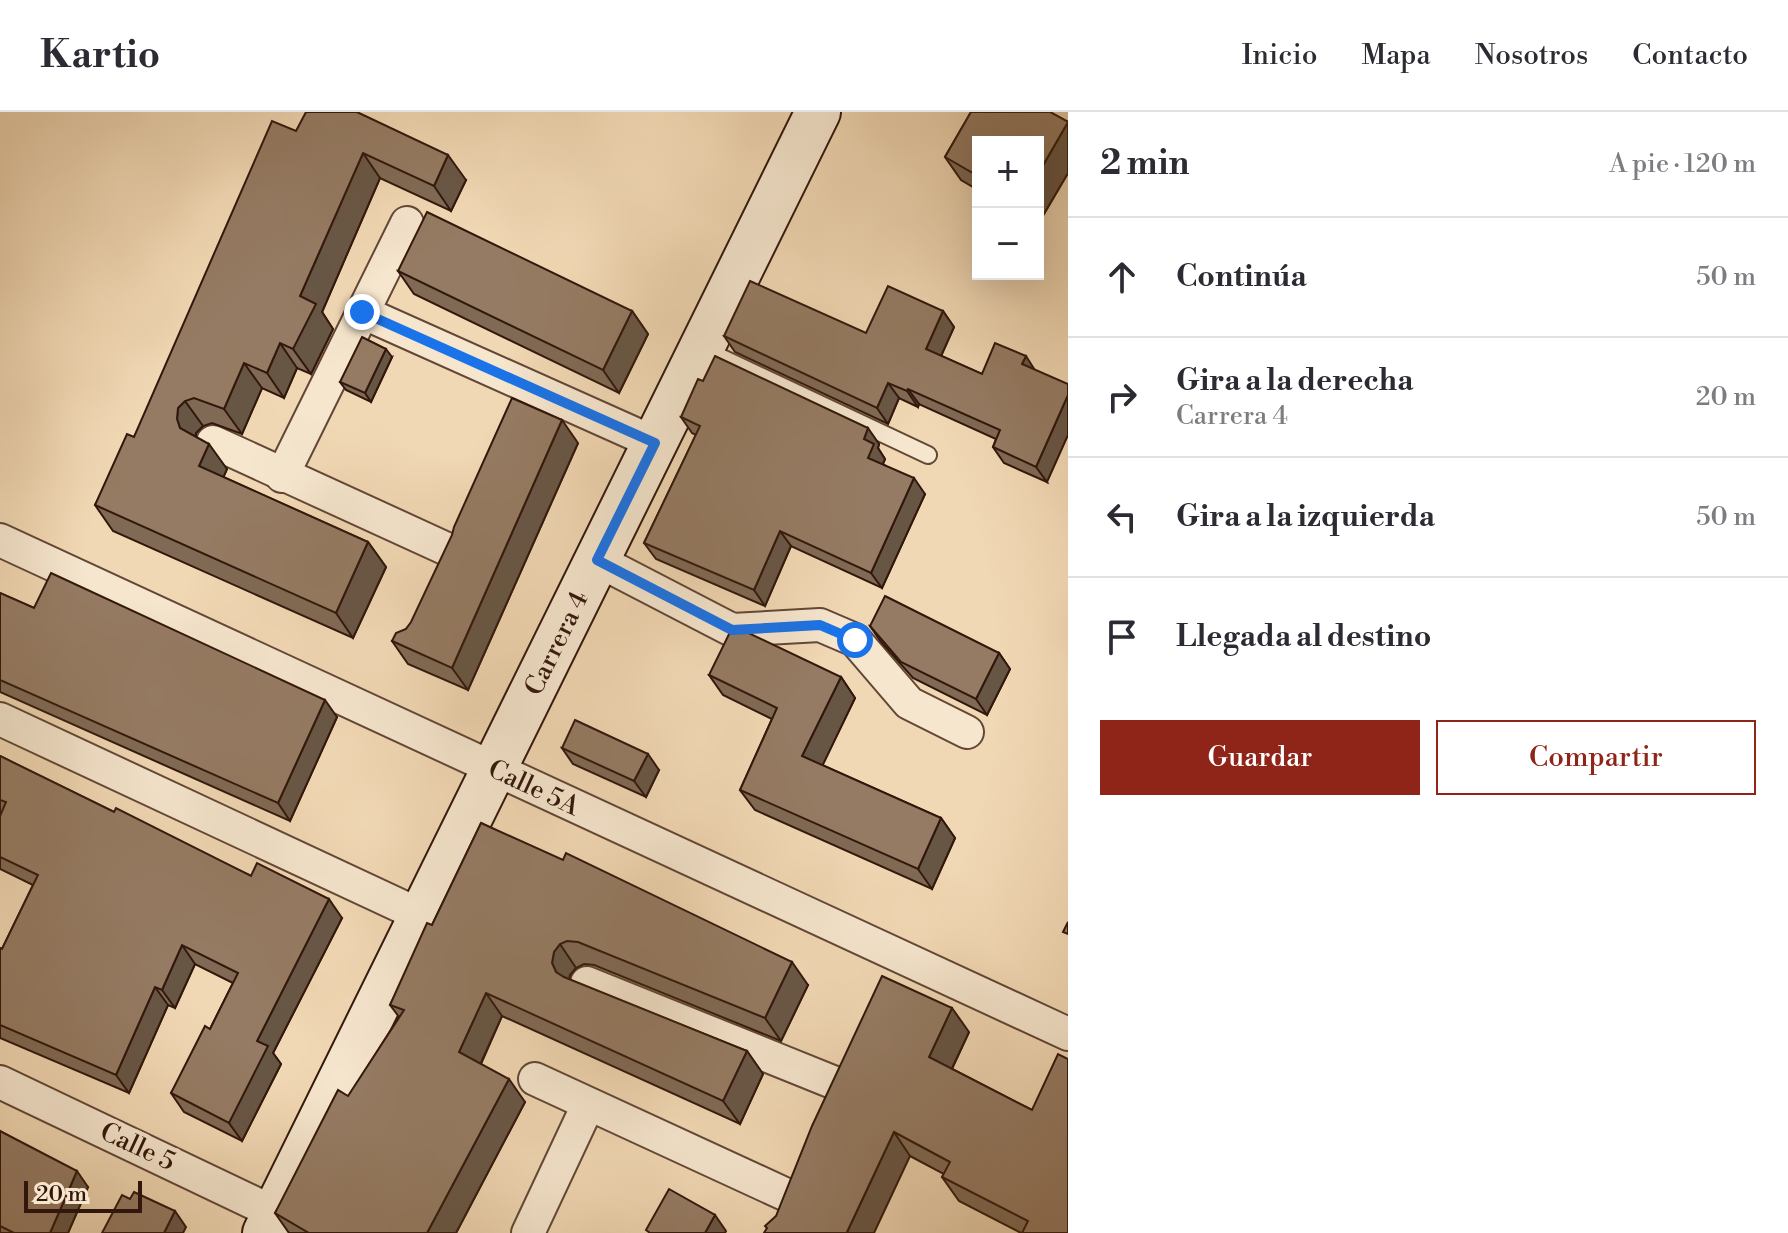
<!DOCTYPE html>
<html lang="es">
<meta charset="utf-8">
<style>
body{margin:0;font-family:"Libre Bodoni",serif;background:#f2f2f3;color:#2b2b33}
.controls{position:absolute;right:24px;top:24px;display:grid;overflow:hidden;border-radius:0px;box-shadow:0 8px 32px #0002}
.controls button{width:72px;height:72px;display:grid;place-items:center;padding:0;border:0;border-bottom:2px solid #e1e1e2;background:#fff;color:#2b2b33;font:40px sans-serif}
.scale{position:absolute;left:24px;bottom:20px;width:118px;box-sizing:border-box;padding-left:8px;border:4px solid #32170c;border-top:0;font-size:22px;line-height:28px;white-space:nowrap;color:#32170c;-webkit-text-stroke:6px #f6e6ce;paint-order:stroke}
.stop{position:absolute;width:24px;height:24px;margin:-18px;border:6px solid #1a73e8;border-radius:50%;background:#fff}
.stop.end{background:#1a73e8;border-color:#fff;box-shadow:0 2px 8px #0008}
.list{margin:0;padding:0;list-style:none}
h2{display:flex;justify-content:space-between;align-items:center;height:104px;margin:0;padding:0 32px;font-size:34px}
h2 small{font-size:26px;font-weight:400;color:#7c7c81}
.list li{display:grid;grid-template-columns:52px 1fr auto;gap:24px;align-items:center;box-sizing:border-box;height:120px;padding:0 32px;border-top:2px solid #e1e1e2}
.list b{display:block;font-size:30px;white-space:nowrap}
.list p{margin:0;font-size:26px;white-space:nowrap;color:#7c7c81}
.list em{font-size:26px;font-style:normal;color:#7c7c81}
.actions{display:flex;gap:16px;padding:24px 32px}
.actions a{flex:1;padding:18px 0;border:2px solid #8f2418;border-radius:0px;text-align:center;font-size:28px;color:#8f2418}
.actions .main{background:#8f2418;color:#fff}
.icon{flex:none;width:44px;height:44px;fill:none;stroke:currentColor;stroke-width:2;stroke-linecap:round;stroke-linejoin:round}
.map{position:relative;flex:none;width:1068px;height:1121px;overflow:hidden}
header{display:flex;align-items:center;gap:48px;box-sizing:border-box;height:112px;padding:0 40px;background:#fff;border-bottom:2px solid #e1e1e2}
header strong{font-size:38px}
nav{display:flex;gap:44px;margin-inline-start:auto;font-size:28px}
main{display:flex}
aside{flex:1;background:#fff}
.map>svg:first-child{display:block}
</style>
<header>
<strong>Kartio</strong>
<nav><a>Inicio</a><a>Mapa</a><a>Nosotros</a><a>Contacto</a></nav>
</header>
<main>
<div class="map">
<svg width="1068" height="1121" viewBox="0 0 1068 1121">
<rect width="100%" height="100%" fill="#f1d8b4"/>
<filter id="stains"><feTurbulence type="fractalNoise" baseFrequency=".0025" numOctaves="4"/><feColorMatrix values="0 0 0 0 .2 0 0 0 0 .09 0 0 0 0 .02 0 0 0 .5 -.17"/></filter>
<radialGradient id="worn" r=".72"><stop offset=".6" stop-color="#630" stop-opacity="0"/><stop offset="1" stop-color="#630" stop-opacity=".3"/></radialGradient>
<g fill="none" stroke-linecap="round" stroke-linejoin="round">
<defs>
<path id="lane" d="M703 237 928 343"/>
<g id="street">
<path d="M362 200 655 331"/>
<path d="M213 330 451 439"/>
<path d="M282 364 407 111"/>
<path d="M0 428 1068 922"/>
<path d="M597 448 732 518 820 513 855 528 909 591 967 620"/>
<path d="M0 607 422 804"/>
<path d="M587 871 835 971"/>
<path d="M535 967 791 1085"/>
<path d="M0 970 275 1101"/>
<path d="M528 1121 588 993"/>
</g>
<path id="secondary" d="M265 1121 818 0"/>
</defs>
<use href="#lane" stroke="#624736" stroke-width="20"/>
<use href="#street" stroke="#624736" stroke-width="36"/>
<use href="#secondary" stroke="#32170c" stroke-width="48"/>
<use href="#lane" stroke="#f6e6ce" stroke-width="16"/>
<use href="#street" stroke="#f6e6ce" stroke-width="32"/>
<use href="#secondary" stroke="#f6e6ce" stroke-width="44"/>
</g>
<g fill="#806a55" stroke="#32170c" stroke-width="2">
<path d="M971 0H1050L1068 10V61L1038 112V30H978V78L961 68 945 45Z"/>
<path d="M296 19 466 68 451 99 380 66 322 200 333 217 311 262 297 256 284 286 262 276 242 322 212 311 203 314 196 321V325L227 357 223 365 368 430 386 455 353 526 113 419 95 393 134 325Z"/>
<path d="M398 159 632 199 648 222 619 281 414 182Z"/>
<path d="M943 199 954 215 941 244 982 262 1047 370 1004 351 993 335 996 327 919 292 918 295 899 286 888 312 735 240 724 224 866 221Z"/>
<path d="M392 245 371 290 346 278 340 270Z"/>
<path d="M681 305 879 332 878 336 885 347 883 352 925 382 882 476 791 434 765 494 656 447 644 431 696 323 692 321Z"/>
<path d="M578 331 468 578 408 552 392 529 406 517Z"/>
<path d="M0 481 34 496 337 605 290 709 0 580Z"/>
<path d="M870 514 999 541 1010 557 987 603 913 566 881 530Z"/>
<path d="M709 563 841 565 855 586 822 653 941 706 955 726 932 777 755 698 740 678 772 607 723 583Z"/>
<path d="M562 636 659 658 646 685 573 652Z"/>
<path d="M0 644 114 700 342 806 273 941 281 952 242 1029 184 1000 171 981 210 917 233 871 195 852 175 896 168 893 129 981 0 926V836L2 837 33 773 0 757V704L1 701 0 700Z"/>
<path d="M481 711 808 873 781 929 594 853 584 852 576 856 570 863 569 868 747 939 763 962 740 1012 502 904 481 952 525 990 456 1121H289L275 1101 399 905 390 893 432 813Z"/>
<path d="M969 920 952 957 1032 998 1068 1121H1021L959 1089 942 1065 944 1062 910 1044 764 1121Z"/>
<path d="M0 1019 88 1075 68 1121H0Z"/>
</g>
<g fill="#685645" stroke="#32170c" stroke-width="2">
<path d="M1068 10V61L1038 112V62Z"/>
<path d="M363 41 380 66 322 200 333 217 311 262 293 237 300 184Z"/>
<path d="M448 43 466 68 451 99 434 74Z"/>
<path d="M632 199 648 222 619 281 603 258Z"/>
<path d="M943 199 954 215 937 253 926 237Z"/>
<path d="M280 231 297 256 284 286 267 261Z"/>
<path d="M386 237 392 245 371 290 365 281Z"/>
<path d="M1026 244 1036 260 1022 252Z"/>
<path d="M244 251 262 276 242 322 224 297Z"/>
<path d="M888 271 899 286 888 312 877 296Z"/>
<path d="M908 277 919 292 918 295 907 279Z"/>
<path d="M1068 283V323L1047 370 1036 355Z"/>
<path d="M185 289 203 314 196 321 194 333 180 316 177 307 178 296Z"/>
<path d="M562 308 578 331 468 578 452 556Z"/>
<path d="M868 316 879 332 878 336 885 347 879 361 868 346 864 327Z"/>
<path d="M209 332 227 357 217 380 199 354Z"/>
<path d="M914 366 925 382 882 476 871 461Z"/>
<path d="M780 419 791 434 765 494 754 478Z"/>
<path d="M368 430 386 455 353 526 336 501Z"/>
<path d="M999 541 1010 557 987 603 976 587Z"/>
<path d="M841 565 855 586 817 665 802 644Z"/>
<path d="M325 588 337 605 290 709 278 691Z"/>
<path d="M648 642 659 658 646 685 634 669Z"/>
<path d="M941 706 955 726 932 777 918 757Z"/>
<path d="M329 787 342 806 273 941 281 952 242 1029 229 1011 257 929Z"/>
<path d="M560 832 576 856 570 863 568 874 556 860 552 851 554 840Z"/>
<path d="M182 833 195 852 175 896 162 878Z"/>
<path d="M792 850 808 873 781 929 765 906Z"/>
<path d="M155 875 168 893 129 981 116 963Z"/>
<path d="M486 881 502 904 475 964 459 940Z"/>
<path d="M952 896 969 920 946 969 929 945Z"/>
<path d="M747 939 763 962 740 1012 723 989Z"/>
<path d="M509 967 525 990 456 1121H427Z"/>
<path d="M894 1020 910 1044 874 1121H847V1120Z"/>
<path d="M77 1059 88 1075 68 1121H50Z"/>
<path d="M175 1099 186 1115 183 1121H164Z"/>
<path d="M715 1103 726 1119 725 1121H705Z"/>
</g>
<g fill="#957b63" stroke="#32170c" stroke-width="2">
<path d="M306 0H357L448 43 434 74 363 41 300 184 316 192 293 237 280 231 267 261 244 251 224 297 194 286 185 289 178 296 177 307 180 316 209 332 199 354 368 430 336 501 95 393 127 322 134 325 272 9 296 19Z"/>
<path d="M971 0H1050L1068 10 1038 62V30H978V64L945 45Z"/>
<path d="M427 100 632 199 603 258 398 159Z"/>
<path d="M750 169 866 221 888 174 943 199 926 237 982 262 995 231 1026 244 1022 252 1068 272V283L1036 355 993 335 1000 318 908 277 907 279 888 271 877 296 724 224Z"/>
<path d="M362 225 386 237 365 281 340 270Z"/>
<path d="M715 244 868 316 864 327 874 332 868 346 914 366 871 461 780 419 754 478 644 431 700 314 681 305 698 267 703 269Z"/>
<path d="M512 286 562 308 452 556 392 529 396 521 406 517 411 510 452 423 454 415Z"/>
<path d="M51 461 325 588 278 691 0 568V481L34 496Z"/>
<path d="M885 484 999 541 976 587 901 550 870 514Z"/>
<path d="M732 516H738L841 565 802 644 941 706 918 757 740 678 777 596 709 563Z"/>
<path d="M575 608 648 642 634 669 562 636Z"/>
<path d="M0 644 114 700 116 696 251 764 257 751 329 787 257 929 268 934 229 1011 171 981 205 914 210 917 238 861 182 833 162 878 155 875 116 963 0 913V836L2 837 38 763 0 745V704L6 690 0 688Z"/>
<path d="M481 711 563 748 566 741 792 850 765 906 578 830 567 829 560 832 554 840 552 851 556 860 564 865 747 939 723 989 486 881 459 940 509 967 427 1121H309L275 1101 338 978 348 984 404 898 390 893 427 811 432 813Z"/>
<path d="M1068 810V822L1063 820Z"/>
<path d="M882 864 952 896 929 945 1032 998 1058 942 1068 947V1121H1022L1028 1109 942 1065 950 1050 894 1020 847 1120 849 1121H764L767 1116 765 1114 776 1104 812 1014Z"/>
<path d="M0 1019 77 1059 50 1121H14L0 1114Z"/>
<path d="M669 1077 715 1103 705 1121H650L646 1118Z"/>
<path d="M134 1080 175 1099 164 1121H102L122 1083 130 1087Z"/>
</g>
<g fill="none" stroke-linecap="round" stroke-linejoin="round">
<path stroke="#1a73e8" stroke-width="10" d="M362 200 655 331 597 448 732 518 820 513 855 528"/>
</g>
<g text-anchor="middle" stroke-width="8" stroke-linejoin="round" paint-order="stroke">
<g font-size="26" fill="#32170c" stroke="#f6e6ce">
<text transform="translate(556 531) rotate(-64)" y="9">Carrera 4</text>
<text transform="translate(534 675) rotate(25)" y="9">Calle 5A</text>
<text transform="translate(138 1034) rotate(25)" y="9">Calle 5</text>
</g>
</g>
<rect width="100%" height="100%" filter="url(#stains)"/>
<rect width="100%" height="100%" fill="url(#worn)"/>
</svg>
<div class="controls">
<button>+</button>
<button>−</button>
</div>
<div class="scale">20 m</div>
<div class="stop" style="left:855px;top:528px"></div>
<div class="stop end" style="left:362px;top:200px"></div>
</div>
<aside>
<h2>2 min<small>A pie · 120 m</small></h2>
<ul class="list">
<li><svg class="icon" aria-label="ahead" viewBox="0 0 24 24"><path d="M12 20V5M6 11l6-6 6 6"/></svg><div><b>Continúa</b></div><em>50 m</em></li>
<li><svg class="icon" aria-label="right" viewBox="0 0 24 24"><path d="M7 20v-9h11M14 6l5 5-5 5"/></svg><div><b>Gira a la derecha</b><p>Carrera 4</p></div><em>20 m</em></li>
<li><svg class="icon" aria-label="left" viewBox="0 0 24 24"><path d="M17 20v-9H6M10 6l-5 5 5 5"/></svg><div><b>Gira a la izquierda</b></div><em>50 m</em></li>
<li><svg class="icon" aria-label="arrive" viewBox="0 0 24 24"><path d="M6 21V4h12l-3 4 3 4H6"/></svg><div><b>Llegada al destino</b></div></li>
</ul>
<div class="actions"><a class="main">Guardar</a><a>Compartir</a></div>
</aside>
</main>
